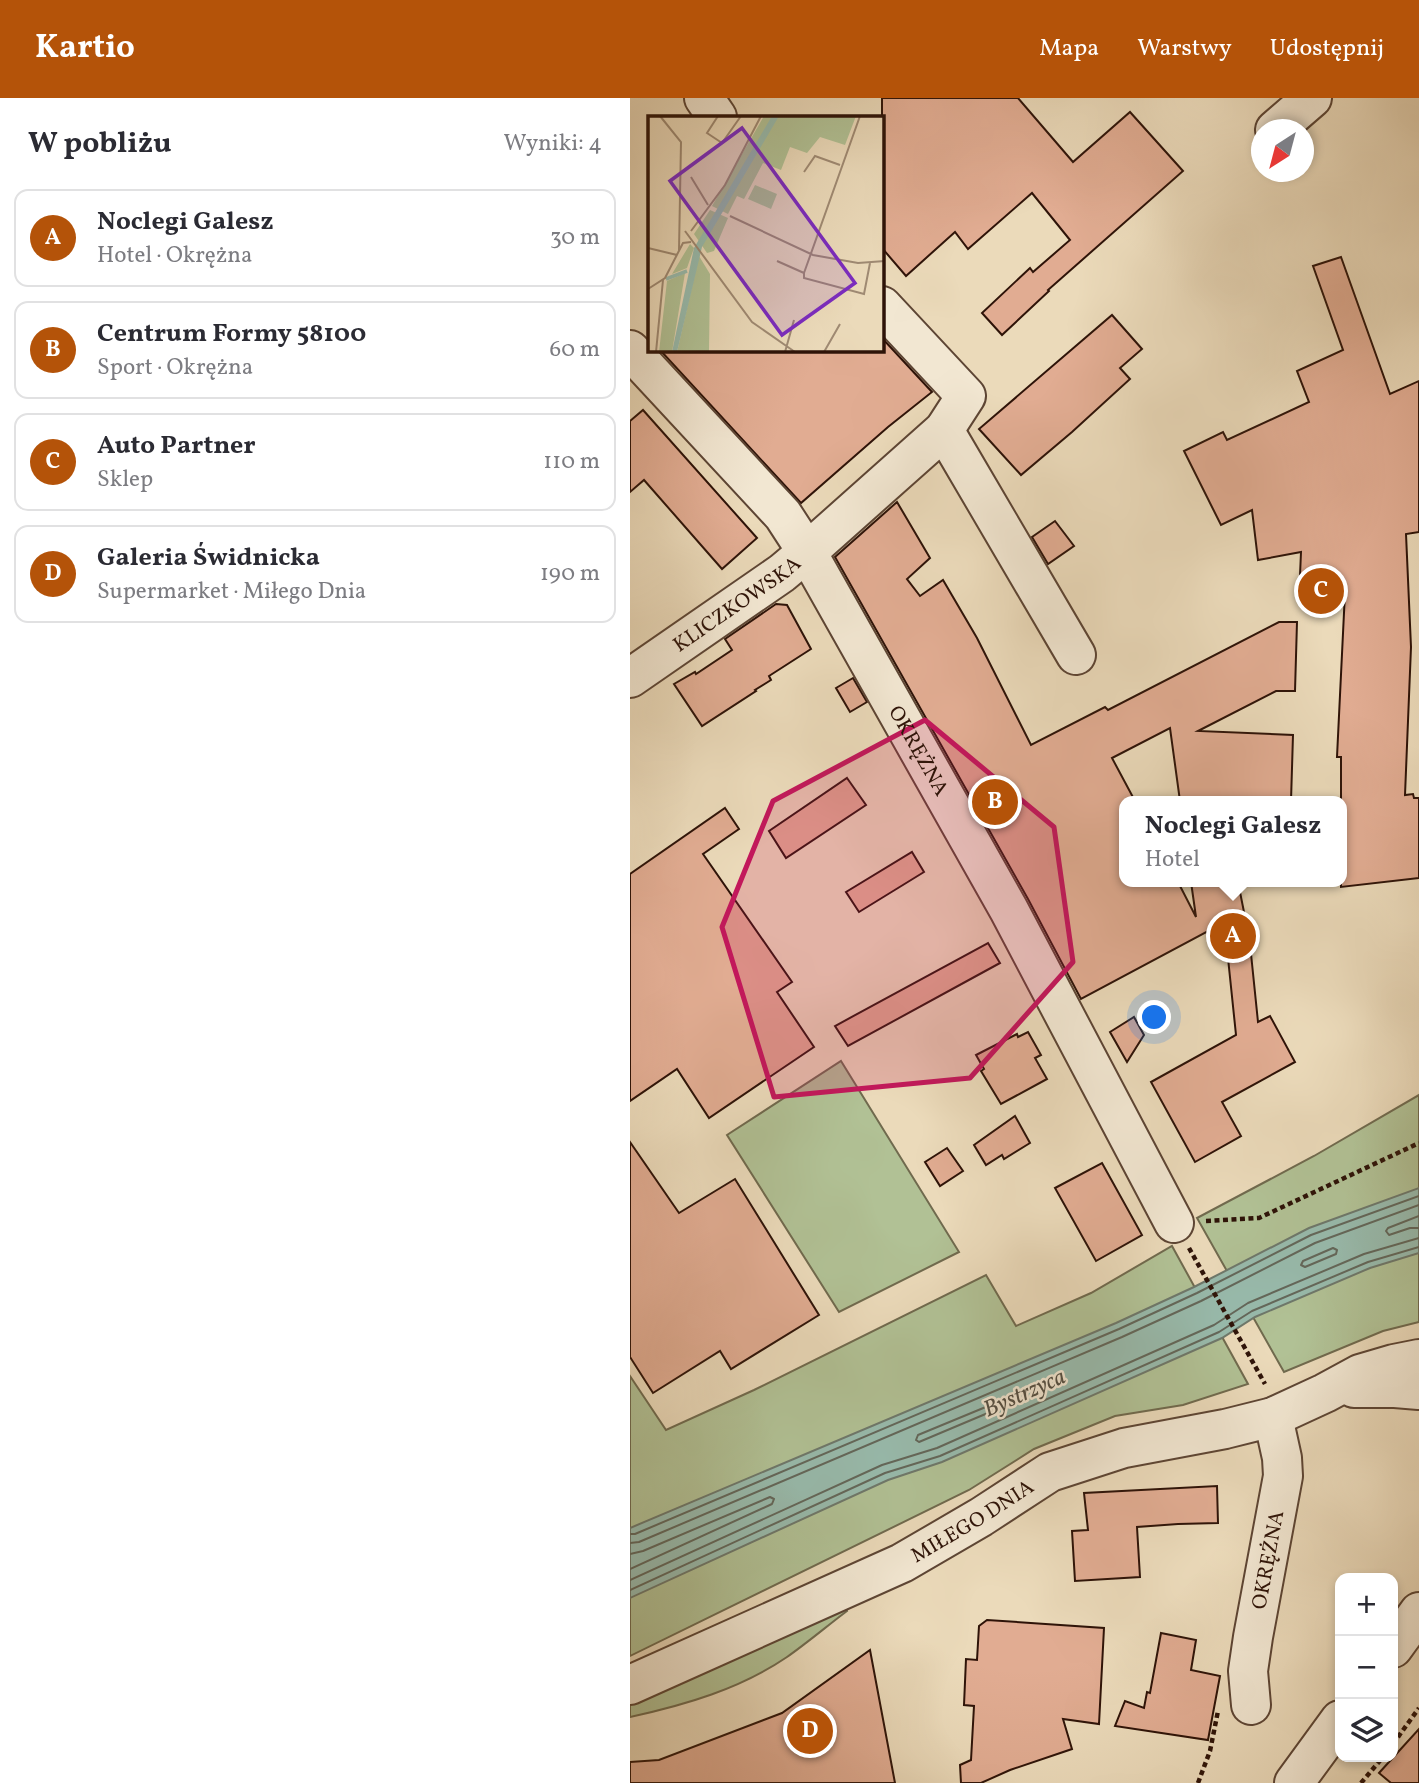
<!DOCTYPE html>
<html lang="pl">
<meta charset="utf-8">
<style>
body{margin:0;font-family:Vollkorn,serif;background:#f2f2f3;color:#2b2b33}
.controls{position:absolute;right:21px;bottom:21px;display:grid;overflow:hidden;border-radius:14px;box-shadow:0 4px 10px #0003}
.controls button{width:63px;height:63px;display:grid;place-items:center;padding:0;border:0;border-bottom:2px solid #e1e1e2;background:#fff;color:#2b2b33;font:35px sans-serif}
.compass{position:absolute;left:621px;top:21px;width:63px;height:63px;border-radius:50%;background:#fff;box-shadow:0 4px 10px #0003;rotate:216deg}
.you{position:absolute;left:525px;top:920px;width:24px;height:24px;margin:-18px;border:5px solid #fff;border-radius:50%;background:#1a73e8;box-shadow:0 0 0 10px #1a73e833}
.badge{display:grid;place-items:center;width:46px;height:46px;border-radius:50%;background:#b45309;color:#fff;font-size:23px;font-weight:700}
.pin{position:absolute;translate:-50% -50%;border:4px solid #fff;box-shadow:0 2px 7px #0006}
.popup{position:absolute;left:489px;top:698px;width:228px;height:91px;box-sizing:border-box;display:grid;place-content:center;border-radius:14px;background:#fff;filter:drop-shadow(0 2px 5px #0005);font-size:23px;white-space:nowrap;color:#7c7c81}
.popup b{font-size:26px;color:#2b2b33}
.popup::after{content:'';position:absolute;left:50%;top:100%;margin-left:-14px;border:14px solid transparent;border-top-color:#fff}
.list{margin:0;padding:0;list-style:none}
h2{display:flex;justify-content:space-between;align-items:center;height:91px;margin:0;padding:0 28px;font-size:30px}
h2 small{font-size:23px;font-weight:400;color:#7c7c81}
.list li{display:grid;grid-template-columns:46px 1fr auto;gap:21px;align-items:center;box-sizing:border-box;height:98px;margin:0 14px 14px;padding:0 14px;border:2px solid #e1e1e2;border-radius:14px}
.list b{display:block;font-size:26px;white-space:nowrap}
.list p{margin:0;font-size:23px;white-space:nowrap;color:#7c7c81}
.list em{font-size:23px;font-style:normal;color:#7c7c81}
.icon{flex:none;width:38px;height:38px;fill:none;stroke:currentColor;stroke-width:2;stroke-linecap:round;stroke-linejoin:round}
.map{position:relative;flex:none;width:789px;height:1685px;overflow:hidden}
header{display:flex;align-items:center;gap:42px;box-sizing:border-box;height:98px;padding:0 35px;background:#b45309;color:#fff}
header strong{font-size:33px}
nav{display:flex;gap:38px;margin-inline-start:auto;font-size:24px}
main{display:flex}
aside{flex:1;background:#fff}
.map>svg:first-child{display:block}
</style>
<header>
<strong>Kartio</strong>
<nav><a>Mapa</a><a>Warstwy</a><a>Udostępnij</a></nav>
</header>
<main>
<aside>
<h2>W pobliżu<small>Wyniki: 4</small></h2>
<ul class="list">
<li><span class="badge">A</span><div><b>Noclegi Galesz</b><p>Hotel · Okrężna</p></div><em>30 m</em></li>
<li><span class="badge">B</span><div><b>Centrum Formy 58100</b><p>Sport · Okrężna</p></div><em>60 m</em></li>
<li><span class="badge">C</span><div><b>Auto Partner</b><p>Sklep</p></div><em>110 m</em></li>
<li><span class="badge">D</span><div><b>Galeria Świdnicka</b><p>Supermarket · Miłego Dnia</p></div><em>190 m</em></li>
</ul>
</aside>
<div class="map">
<svg width="789" height="1685" viewBox="0 0 789 1685">
<rect width="100%" height="100%" fill="#ebdaba"/>
<filter id="stains"><feTurbulence type="fractalNoise" baseFrequency=".00286" numOctaves="4"/><feColorMatrix values="0 0 0 0 .2 0 0 0 0 .09 0 0 0 0 .02 0 0 0 .5 -.17"/></filter>
<radialGradient id="worn" r=".72"><stop offset=".6" stop-color="#630" stop-opacity="0"/><stop offset="1" stop-color="#630" stop-opacity=".3"/></radialGradient>
<g fill="#b1c195" stroke="#706a4e" stroke-width="2">
<path d="M211 963 329 1154 209 1214 97 1037Z"/>
<path d="M789 997V1224L753 1233 654 1274 567 1120 684 1058Z"/>
<path d="M542 1148 618 1286 553 1307 485 1318 404 1351 339 1392 0 1558V1278L36 1332 124 1292 356 1177 386 1228 461 1195Z"/>
<path d="M215 1508 217 1513C197 1528 177 1545 157 1559 110 1591 55 1607 0 1619V1605Z"/>
</g>
<path fill="#98bbad" stroke="#6e786b" stroke-width="2" d="M789 1090V1155L740 1170 625 1219 592 1240 312 1364 258 1382 0 1500V1430L486 1225 564 1189 679 1130Z"/>
<g fill="none" stroke-linecap="round" stroke-linejoin="round">
<g stroke="#63675a" stroke-width="2">
<path d="M789 1118 758 1130 756 1133 759 1137 780 1130H789"/>
<path d="M703 1150 707 1152 706 1156 675 1169 671 1167 673 1163Z"/>
<path d="M363 1306 367 1308 365 1312 289 1344 286 1342 288 1337Z"/>
<path d="M0 1436H5L489 1231 567 1195 681 1137 789 1098"/>
<path d="M0 1445 9 1444 492 1239 571 1203 685 1145 789 1107"/>
<path d="M0 1456 13 1453 140 1399 144 1401 142 1406 0 1471"/>
<path d="M0 1482 252 1367 307 1350 584 1227 618 1205 734 1156 789 1140"/>
<path d="M0 1492 255 1375 310 1358 589 1234 622 1213 738 1164 789 1149"/>
</g>
</g>
<g fill="#e1ac92" stroke="#2e1308" stroke-width="2">
<path d="M252 0H388L443 64 500 14 553 73 418 192 419 193 372 237 352 215 400 170 403 174 440 142 402 95 338 151 325 134 276 178 252 150Z"/>
<path d="M711 159 760 296 789 283V434L776 436 781 549 775 697 783 696 784 700H789V780L711 789V659H707L715 494 669 501 671 454 628 462 622 412 591 427 554 353 593 334 597 342 679 304 667 273 713 252 683 168Z"/>
<path d="M482 217 512 251 490 270 500 281 442 334 391 377 349 331Z"/>
<path d="M252 240 302 294 258 329 171 405 30 252H252Z"/>
<path d="M13 312 127 440 92 471 14 382 0 394V323Z"/>
<path d="M267 404 300 460 277 481 290 498 313 482 347 540 401 647 475 609 478 612 649 524H667L665 593H646L568 633 663 637 661 703H550L540 630 482 660 505 703H494V784H548L566 819 561 784H608L614 814 451 901 398 801 205 459Z"/>
<path d="M425 423 444 448 418 466 402 439Z"/>
<path d="M146 506 157 507 181 551 139 578 141 582 125 592 126 593 72 628 44 586 65 574 66 576 102 552 95 541Z"/>
<path d="M223 580 237 604 220 614 206 590Z"/>
<path d="M217 680 236 707 156 760 139 733Z"/>
<path d="M95 710 109 731 73 756 162 884 147 894 184 949 79 1020 47 971 0 1003V776Z"/>
<path d="M282 754 294 774 229 814 216 794Z"/>
<path d="M358 845 370 865 337 883 218 948 205 928Z"/>
<path d="M620 846 628 924 640 918 665 964 592 1004 611 1038 565 1064 521 984 606 937 598 860Z"/>
<path d="M504 919 514 937 497 964 480 934Z"/>
<path d="M398 934 411 957 405 960 417 981 371 1006 351 973 354 971 346 957 387 936 388 939Z"/>
<path d="M385 1018 400 1045 374 1061 372 1057 356 1067 344 1047Z"/>
<path d="M0 1044 49 1115 105 1081 189 1217 101 1271 90 1253 23 1295 0 1259Z"/>
<path d="M317 1050 333 1073 310 1088 295 1064Z"/>
<path d="M472 1065 512 1137 466 1163 425 1090Z"/>
<path d="M587 1388 588 1425 548 1426 507 1429 510 1479 445 1483 442 1433 458 1432 454 1395Z"/>
<path d="M357 1522 474 1530 469 1626 433 1621 442 1651 380 1672 351 1685H331L330 1667 341 1662 344 1608 334 1607 336 1561 347 1562 349 1528Z"/>
<path d="M531 1535 566 1542 561 1572 590 1578 578 1642 485 1628 495 1603 514 1610 517 1594 520 1595Z"/>
<path d="M240 1552 265 1685H0V1664L29 1662 152 1615Z"/>
<path d="M789 1631V1685H761L749 1675Z"/>
</g>
<g fill="none" stroke-linecap="round" stroke-linejoin="round">
<defs>
<g id="minor">
<path d="M74 0 87 19"/>
<path d="M645 32 682 0"/>
<path id="s1" d="M0 252 153 417 177 454 379 812 544 1125"/>
<path d="M314 332 446 557"/>
<path id="s2" d="M0 580 152 475 177 454 314 332 336 298 252 208"/>
<path d="M724 1290H765L789 1292"/>
<path d="M763 1550 789 1514"/>
<path id="s3" d="M0 1587 272 1465 351 1419 420 1374 494 1350 595 1331 643 1319 695 1295 730 1276 764 1266 789 1261"/>
<path id="s4" d="M621 1607 618 1573 623 1539 653 1378 652 1360 643 1319"/>
<path d="M664 1685 710 1622"/>
</g>
</defs>
<use href="#minor" stroke="#5d4534" stroke-width="42"/>
<g stroke="#2e1308" stroke-width="4.5" stroke-dasharray="5 3.5" stroke-linecap="butt">
<path d="M576 1123 629 1120 789 1045"/>
<path d="M559 1150 635 1286"/>
<path d="M763 1646 789 1610"/>
<path d="M568 1685 580 1653 588 1613"/>
<path d="M731 1685 753 1659"/>
</g>
<use href="#minor" stroke="#f2e7d2" stroke-width="38"/>
</g>
<path fill="#c2185b" fill-opacity="0.2" stroke="#c2185b" stroke-width="5" stroke-linejoin="round" d="M295 622 424 729 443 864 340 980 144 999 92 829 143 703Z"/>
<g text-anchor="middle" stroke-width="5" stroke-linejoin="round" paint-order="stroke">
<g font-size="21" fill="#2e1308" stroke="#f2e7d2">
<text dy="7" stroke="none"><textPath href="#s2" startOffset="130">KLICZKOWSKA</textPath></text>
<text dy="7" stroke="none"><textPath href="#s1" startOffset="497">OKRĘŻNA</textPath></text>
<text dy="7" stroke="none"><textPath href="#s3" startOffset="380">MIŁEGO DNIA</textPath></text>
<text dy="7" stroke="none"><textPath href="#s4" startOffset="147">OKRĘŻNA</textPath></text>
</g>
<g font-size="23" font-style="italic" fill="#534e42" stroke="#f2e7d2">
<text transform="translate(394 1294) rotate(-24)" y="8">Bystrzyca</text>
</g>
</g>
<g transform="translate(18 18)">
<rect width="236" height="236" fill="#ebdaba"/>
<path d="M116 0H208L197 29 172 21 159 37 142 31 133 54 115 47 96 83 89 80 80 98 64 90ZM107 69 129 78 123 93 100 83ZM62 94 80 102 66 135 59 137 46 118ZM42 128 46 132 39 152 24 158ZM51 140 62 158 61 236H29ZM37 157 24 236H11L19 165Z" fill="#b1c195"/>
<path d="M124 0H131L54 131 29 236H24L46 132Z" fill="#98bbad"/>
<path fill="none" stroke="#98bbad" stroke-width="3.5" d="M18 163 39 155"/>
<path fill="none" stroke="#9f8a73" stroke-width="2" d="M12 0 33 26 31 134M70 0 59 17 74 27 93 0M156 56 167 40 192 49M43 61 60 89M82 100 165 139 210 147 237 145M37 115 104 206 147 236M43 115 77 69 113 0M0 132 29 139M129 145 156 157V162L216 178 222 147M156 157 212 0M0 173 17 162 35 127 43 126M8 236 15 164M137 236 146 204M176 236 192 208"/>
<path fill="#7b2cbf" fill-opacity="0.15" stroke="#7b2cbf" stroke-width="3.5" d="M94 12 207 167 134 219 22 65Z"/>
<rect width="236" height="236" fill="none" stroke="#2e1308" stroke-width="3.5"/>
</g>
<rect width="100%" height="100%" filter="url(#stains)"/>
<rect width="100%" height="100%" fill="url(#worn)"/>
</svg>
<div class="controls">
<button>+</button>
<button>−</button>
<button><svg class="icon" aria-label="layers" viewBox="0 0 24 24"><path d="M12 4l9 5-9 5-9-5zM3 14l9 5 9-5"/></svg></button>
</div>
<svg class="compass" viewBox="-18 -18 36 36"><path d="M0-13l5 13h-10z" fill="#e53935"/><path d="M0 13l5-13h-10z" fill="#7c7c81"/></svg>
<div class="you"></div>
<div class="pin badge" style="left:603px;top:838px">A</div>
<div class="popup"><b>Noclegi Galesz</b>Hotel</div>
<div class="pin badge" style="left:365px;top:704px">B</div>
<div class="pin badge" style="left:691px;top:493px">C</div>
<div class="pin badge" style="left:180px;top:1633px">D</div>
</div>
</main>
